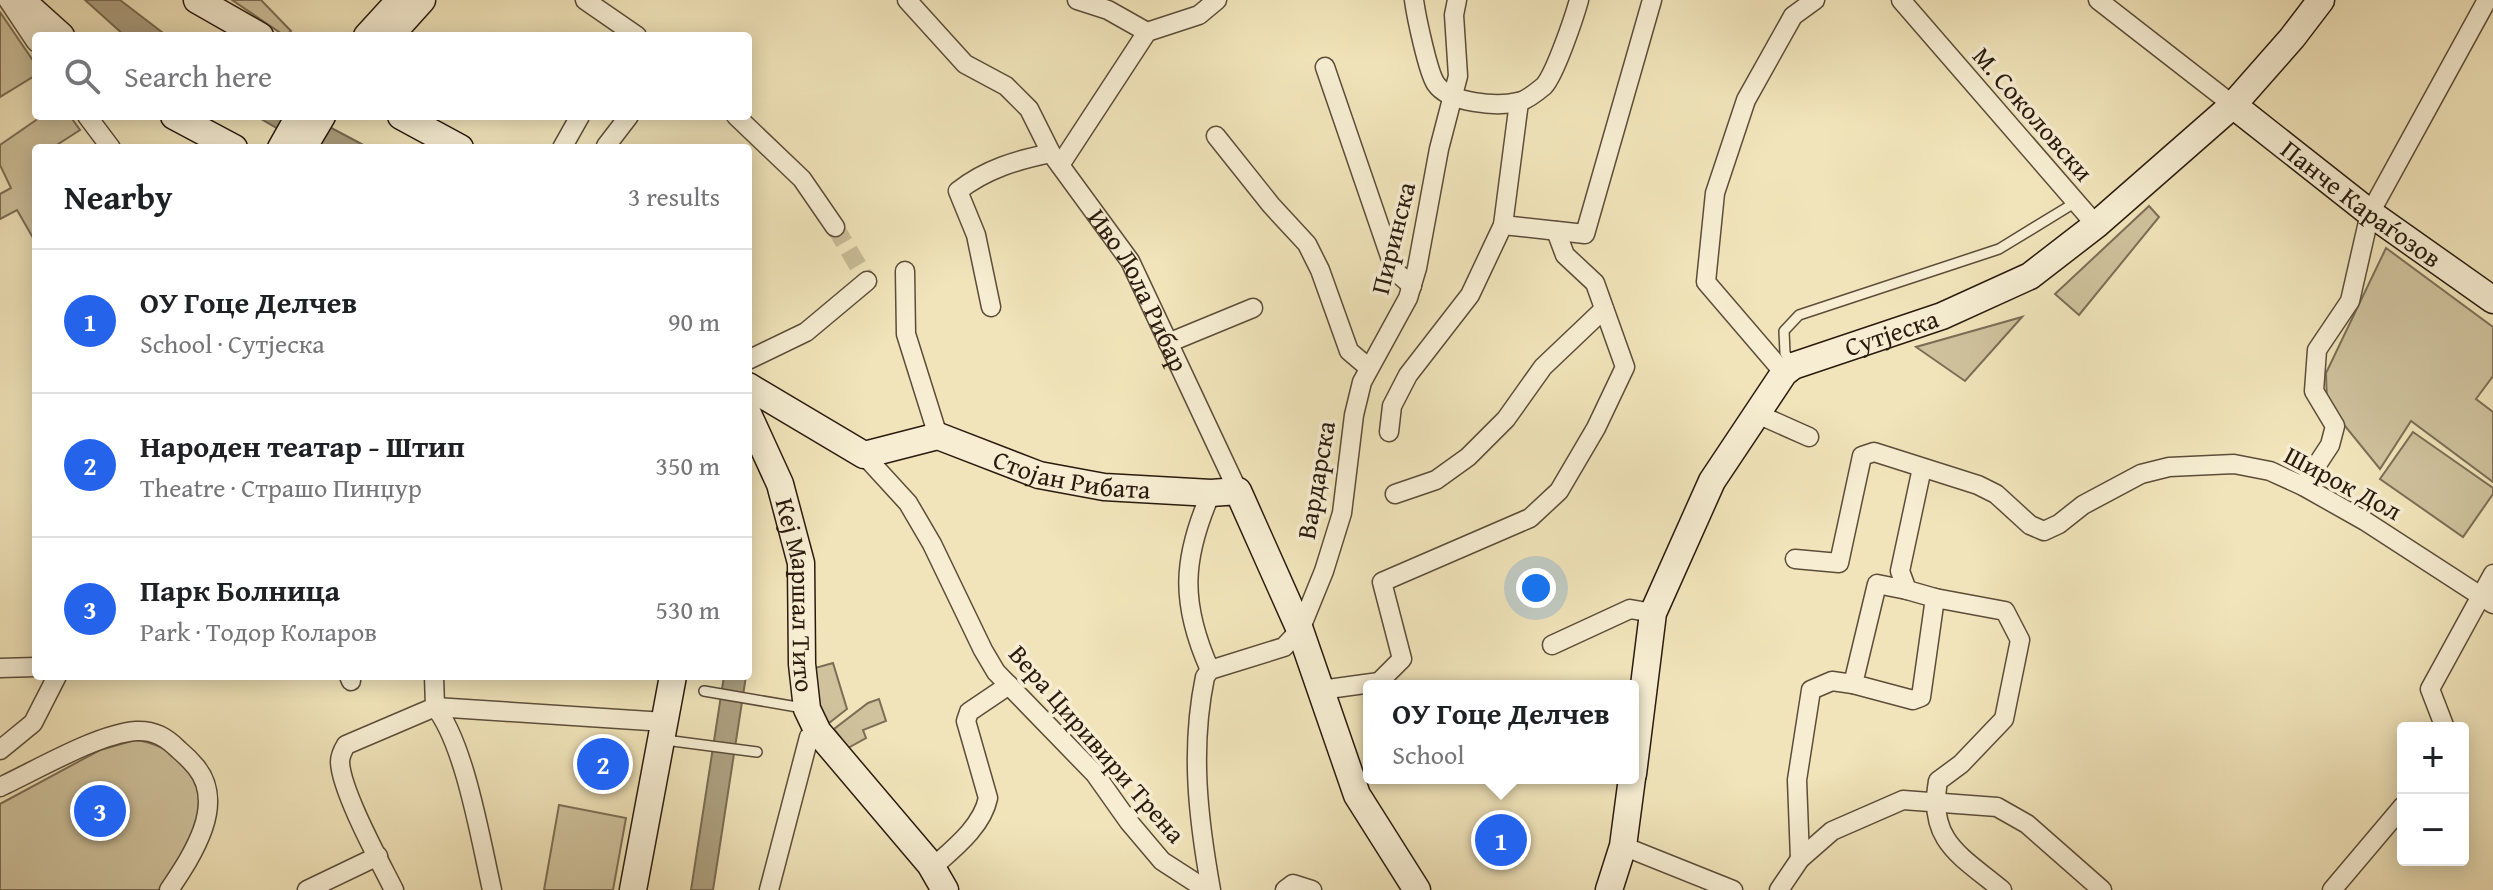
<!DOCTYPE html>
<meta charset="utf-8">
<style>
body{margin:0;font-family:"Gentium Book Plus",serif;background:#f2f2f2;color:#202124}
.controls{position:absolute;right:24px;bottom:24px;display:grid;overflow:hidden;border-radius:8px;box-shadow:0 4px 20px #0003}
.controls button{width:72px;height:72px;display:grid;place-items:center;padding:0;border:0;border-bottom:2px solid #e0e0e0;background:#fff;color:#202124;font:40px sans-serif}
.you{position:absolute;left:1536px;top:588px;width:28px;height:28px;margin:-20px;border:6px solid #fff;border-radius:50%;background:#1a73e8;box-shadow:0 0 0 12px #1a73e833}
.badge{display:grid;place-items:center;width:52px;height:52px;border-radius:50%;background:#2563eb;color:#fff;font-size:26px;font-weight:700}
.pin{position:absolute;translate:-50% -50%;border:4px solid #fff;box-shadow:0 2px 8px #0006}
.popup{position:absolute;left:1363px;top:680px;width:276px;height:104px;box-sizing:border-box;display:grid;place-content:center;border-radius:8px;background:#fff;filter:drop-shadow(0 2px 6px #0005);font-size:26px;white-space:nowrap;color:#757577}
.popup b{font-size:30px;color:#202124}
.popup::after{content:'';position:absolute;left:50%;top:100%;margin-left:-16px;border:16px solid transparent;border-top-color:#fff}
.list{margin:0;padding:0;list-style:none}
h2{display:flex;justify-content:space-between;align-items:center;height:104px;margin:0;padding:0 32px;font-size:34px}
h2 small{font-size:26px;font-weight:400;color:#757577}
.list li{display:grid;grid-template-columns:52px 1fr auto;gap:24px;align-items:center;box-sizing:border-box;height:144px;padding:0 32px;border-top:2px solid #e0e0e0}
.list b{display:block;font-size:30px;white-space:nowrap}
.list p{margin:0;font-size:26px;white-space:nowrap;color:#757577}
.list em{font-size:26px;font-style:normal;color:#757577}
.icon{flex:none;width:44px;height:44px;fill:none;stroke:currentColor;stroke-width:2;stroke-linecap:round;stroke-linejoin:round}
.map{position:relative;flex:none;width:2493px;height:890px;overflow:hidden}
.search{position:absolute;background:#fff;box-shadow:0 4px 20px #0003;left:32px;top:32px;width:720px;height:88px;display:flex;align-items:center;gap:20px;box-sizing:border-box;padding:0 28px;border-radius:8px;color:#757577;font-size:30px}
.panel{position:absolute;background:#fff;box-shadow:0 4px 20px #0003;left:32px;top:144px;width:720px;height:536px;border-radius:8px}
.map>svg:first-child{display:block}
</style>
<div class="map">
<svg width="2493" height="890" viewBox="0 0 2493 890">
<rect width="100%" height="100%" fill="#f1e4ba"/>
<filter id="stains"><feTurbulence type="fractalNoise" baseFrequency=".0025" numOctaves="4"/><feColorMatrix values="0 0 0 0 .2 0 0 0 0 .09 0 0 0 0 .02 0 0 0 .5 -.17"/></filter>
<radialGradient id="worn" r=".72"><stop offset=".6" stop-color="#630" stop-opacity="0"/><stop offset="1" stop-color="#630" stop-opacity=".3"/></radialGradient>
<g fill="#cfc29d" stroke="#7c6e56" stroke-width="2">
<path d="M232 0H261L291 31 285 36Z"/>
<path d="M0 12 36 65V75L0 97Z"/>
<path d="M42 116H70L80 130 52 148H36V243L17 210 0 219V194L11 188 0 165V145Z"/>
<path d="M2149 206 2159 217 2079 315 2055 294Z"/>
<path d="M2386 248 2493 327V376L2476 399 2493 412V482L2411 421 2380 469 2327 404 2326 373Z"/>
<path d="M2022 317 1965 381 1916 347Z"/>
<path d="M2413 432 2493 488V494L2463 537 2380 479Z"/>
<path d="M833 663 847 709 829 723C817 708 815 687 815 668Z"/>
<path d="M879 699 886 721 863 730 866 738 848 748 834 729 868 703Z"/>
<path d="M135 740C172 744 212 777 200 820 193 844 175 869 161 890H0V804L100 750Z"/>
<path d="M559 805 626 818 613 890H544Z"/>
</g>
<g fill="#ada080" stroke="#796b52" stroke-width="2">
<path d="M85 0H120L167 36H125Z"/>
<path d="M256 116H309L369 148H311Z"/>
<path d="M724 676H746L713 890H691Z"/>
</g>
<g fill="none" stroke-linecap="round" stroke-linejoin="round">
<path stroke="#c9bc98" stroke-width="18" stroke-dasharray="18 9" stroke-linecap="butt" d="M835 227 867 281"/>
<defs>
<g id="lane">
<path d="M1791 363 1785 353 1784 331 1799 315 1999 249 2076 202"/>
<path d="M704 691 803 708"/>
<path d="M665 740 757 752"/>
</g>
<g id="street">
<path d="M8 0 36 42"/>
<path d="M585 0 637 36"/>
<path id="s1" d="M907 0 965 64 1006 86 1029 109 1051 153 1130 261 1238 491"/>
<path d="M1077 0 1108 10 1147 32"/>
<path d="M1414 0C1416 15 1428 73 1436 84 1449 103 1497 107 1518 102 1525 101 1538 91 1544 86 1555 74 1574 18 1579 0"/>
<path d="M1901 0 2096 225"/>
<path d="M2098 0 2233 105"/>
<path d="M1325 67 1395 271 1412 286"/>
<path d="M87 116 111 148"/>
<path d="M736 116 802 179 835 227"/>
<path d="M1216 136 1271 205 1307 244 1320 270 1349 351 1369 368"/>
<path d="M606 146 629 116"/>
<path d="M562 148 580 116"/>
<path d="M1060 165 1147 32 1199 15 1217 0"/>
<path d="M1503 225 1585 234 1652 0"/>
<path d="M905 271 906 334 938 436"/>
<path d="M991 307 976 235 958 191C986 169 1017 160 1051 153"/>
<path d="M1168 343 1253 308"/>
<path d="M748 360 806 332 867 281"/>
<path d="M1784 373 1706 282 1715 193 1746 100 1793 16 1815 0"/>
<path d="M1755 413 1809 437"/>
<path d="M1389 432 1392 406 1408 375 1470 295 1503 225 1519 102"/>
<path d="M864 455 908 503 932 544 983 650 996 672 1095 774 1129 822 1162 861 1207 890"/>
<path d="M1922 468 1900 571 1907 590 1935 598 2005 611 2020 640 2004 719 1961 764 1938 781C1927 841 1961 856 2002 890"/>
<path d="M2303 486 2330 445 2335 426 2314 391 2317 350 2350 301 2370 213 2487 0"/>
<path d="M1395 494 1436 480 1468 457 1506 419 1543 367 1604 309"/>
<path d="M1795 559 1839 563 1862 456 1874 452 1978 485 1996 494 2030 525 2044 531 2059 524 2083 505 2141 474 2169 467 2234 464 2270 471 2303 486 2365 521 2493 604"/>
<path d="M1907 590 1877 584 1853 684 1913 700 1921 697 1935 598"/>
<path d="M1552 645 1630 609 1653 613"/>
<path d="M0 668 36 667"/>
<path d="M1210 670C1180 603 1182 559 1211 493"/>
<path d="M349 676 351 681"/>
<path d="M1321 690 1379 682 1402 659 1382 582 1530 518 1559 491 1596 428 1625 367 1595 283 1565 255 1556 231"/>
<path d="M2445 728 2430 689 2493 574"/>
<path d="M0 750 33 723 57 676"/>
<path d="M0 787C37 770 97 734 136 731 154 730 166 737 179 750 185 755 191 761 196 767 227 805 191 857 169 890"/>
<path d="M1623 846 1733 890"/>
<path d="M1800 859 1797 780 1811 690 1832 681 1853 684"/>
<path d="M932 868C953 849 982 827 988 798L966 721 969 712 1009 685"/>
<path d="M307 890 378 856"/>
<path d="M394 890C380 862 341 791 340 762 340 756 343 750 346 745L435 707 434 676"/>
<path d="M492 890C481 842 465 744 435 707L665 722"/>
<path d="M769 890 809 737"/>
<path d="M1211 890C1198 818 1190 749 1205 677L1210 670 1284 647 1300 630 1324 571 1342 513 1354 415 1362 382 1408 298 1417 268 1439 149 1458 76 1454 15 1457 0"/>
<path d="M1285 890 1293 884 1312 890"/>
<path d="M1779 890 1800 859 1832 831 1903 800 1997 807 2027 824 2102 890"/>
<path d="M2332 890 2403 806"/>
</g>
<g id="secondary">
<path d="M21 0 61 36"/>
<path d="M197 0 260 36"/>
<path d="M395 30 422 0"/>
<path d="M367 36 400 0"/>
<path id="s2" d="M2233 105 2370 213 2493 300"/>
<path d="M174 116 234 148"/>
<path d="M401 116 460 148"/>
<path d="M281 148 299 116"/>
<path d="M303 148 322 116"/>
<path id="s3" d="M748 386 864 455 938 436 1039 475 1104 487 1211 493 1238 491 1300 630 1357 795 1417 890"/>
<path id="s4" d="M748 414 780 484 801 563 802 664 807 709 818 732 930 864 945 890"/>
<path id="s5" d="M1633 774 1653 613 1712 481 1784 373 1793 366 1942 316 2030 276 2096 225 2233 105 2292 38 2321 0"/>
<path d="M633 890 673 676"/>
<path d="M1609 890 1623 846 1632 778"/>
</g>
</defs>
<use href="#lane" stroke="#5c4d39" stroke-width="12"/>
<use href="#street" stroke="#5c4d39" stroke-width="21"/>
<use href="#secondary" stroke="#2a1b0e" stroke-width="29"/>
<use href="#lane" stroke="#f6edd2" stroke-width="9"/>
<use href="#street" stroke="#f6edd2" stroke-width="18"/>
<use href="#secondary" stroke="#f6edd2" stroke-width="26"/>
</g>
<g text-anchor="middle" stroke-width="7" stroke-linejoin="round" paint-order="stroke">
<g font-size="26" fill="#2a1b0e" stroke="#f6edd2">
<text transform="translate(2033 114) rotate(49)" y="9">М. Соколовски</text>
<text dy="9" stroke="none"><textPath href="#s2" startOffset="162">Панче Караѓозов</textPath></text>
<text transform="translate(1393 238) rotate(-76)" y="9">Пиринска</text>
<text dy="9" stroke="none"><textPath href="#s1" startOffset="378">Иво Лола Рибар</textPath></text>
<text dy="9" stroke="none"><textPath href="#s5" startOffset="552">Сутјеска</textPath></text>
<text dy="9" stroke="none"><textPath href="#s3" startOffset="352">Стојан Рибата</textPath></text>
<text transform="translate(1316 480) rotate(-80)" y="9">Вардарска</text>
<text transform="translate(2343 483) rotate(28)" y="9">Широк Дол</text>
<text dy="9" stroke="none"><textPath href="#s4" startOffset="190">Кеј Маршал Тито</textPath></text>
<text transform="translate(1097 744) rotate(49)" y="9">Вера Циривири Трена</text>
</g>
</g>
<rect width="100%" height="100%" filter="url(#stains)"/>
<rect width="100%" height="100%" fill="url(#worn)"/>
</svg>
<div class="controls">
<button>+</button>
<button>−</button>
</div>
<div class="you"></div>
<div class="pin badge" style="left:1501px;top:840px">1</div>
<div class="popup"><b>ОУ Гоце Делчев</b>School</div>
<div class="pin badge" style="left:603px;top:764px">2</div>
<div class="pin badge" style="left:100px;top:811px">3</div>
<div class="search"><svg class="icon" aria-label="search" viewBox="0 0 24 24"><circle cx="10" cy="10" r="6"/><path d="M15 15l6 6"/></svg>Search here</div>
<section class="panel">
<h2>Nearby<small>3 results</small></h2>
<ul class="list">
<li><span class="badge">1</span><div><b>ОУ Гоце Делчев</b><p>School · Сутјеска</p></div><em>90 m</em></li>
<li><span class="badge">2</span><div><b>Народен театар - Штип</b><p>Theatre · Страшо Пинџур</p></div><em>350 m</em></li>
<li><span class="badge">3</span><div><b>Парк Болница</b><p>Park · Тодор Коларов</p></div><em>530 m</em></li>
</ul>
</section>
</div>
